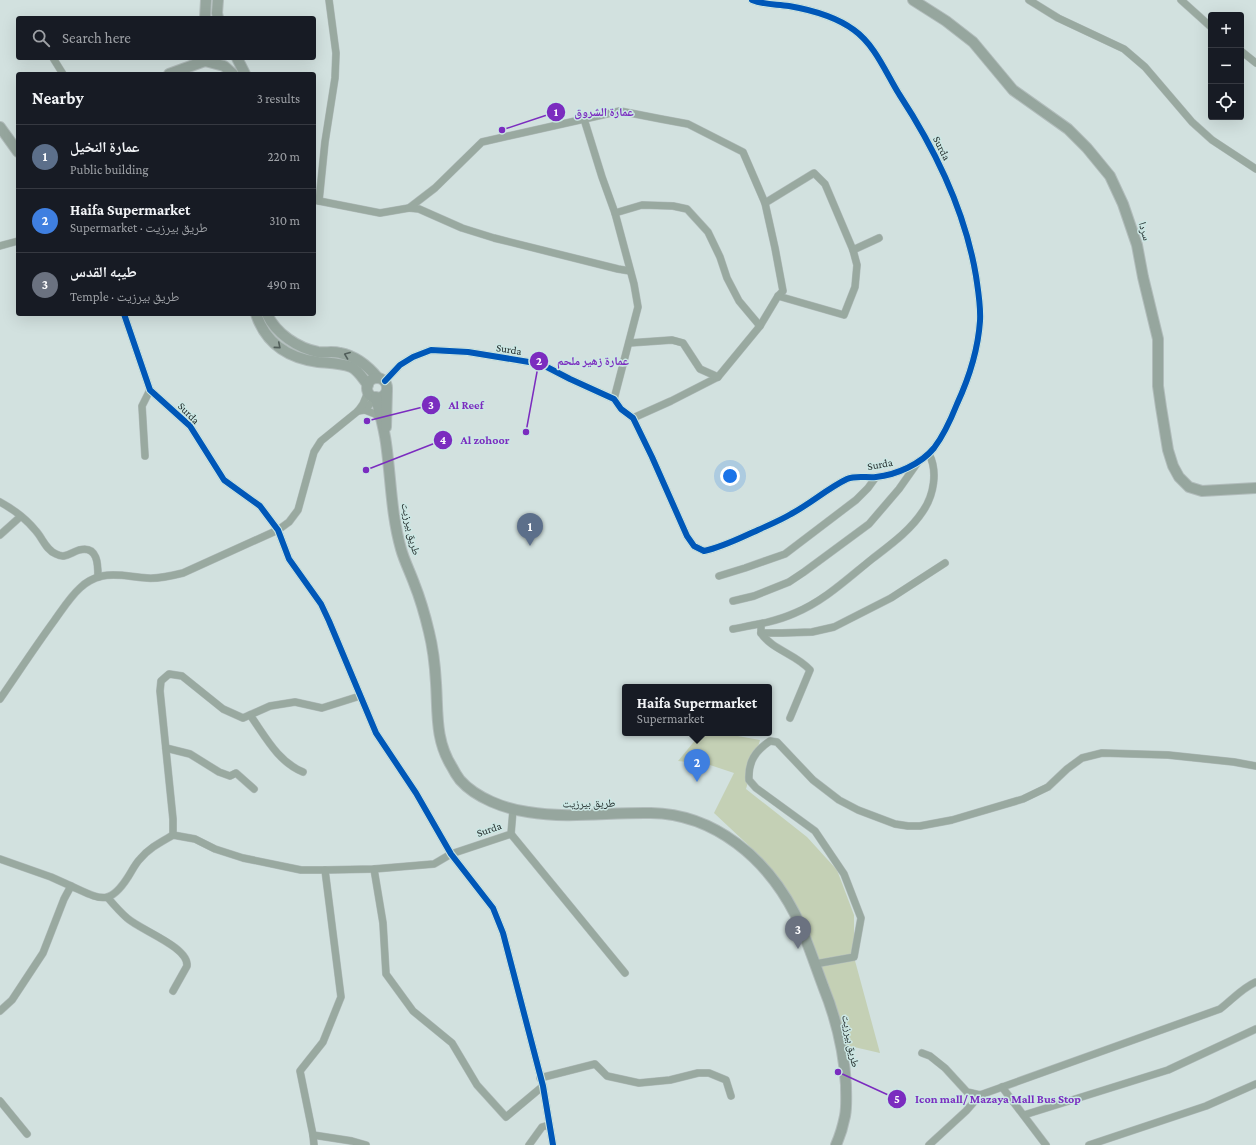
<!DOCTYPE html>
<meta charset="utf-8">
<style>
body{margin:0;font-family:"Crimson Pro","Noto Naskh Arabic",serif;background:#242831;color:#f1f3f6}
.controls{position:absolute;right:12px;top:12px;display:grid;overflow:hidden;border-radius:4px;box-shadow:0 4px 16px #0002}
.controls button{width:36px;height:36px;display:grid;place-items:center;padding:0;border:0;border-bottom:1px solid #363941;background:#171b24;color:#f1f3f6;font:20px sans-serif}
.you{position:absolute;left:730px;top:476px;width:14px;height:14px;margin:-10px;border:3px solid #fff;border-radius:50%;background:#1a73e8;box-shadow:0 0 0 6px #1a73e833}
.badge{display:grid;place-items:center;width:26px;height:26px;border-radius:50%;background:#626d6c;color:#fff;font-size:13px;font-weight:700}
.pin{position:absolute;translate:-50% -33px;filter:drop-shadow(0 1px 2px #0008)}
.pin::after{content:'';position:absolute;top:21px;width:14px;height:12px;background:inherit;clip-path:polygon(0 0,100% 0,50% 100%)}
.popup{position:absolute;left:622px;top:684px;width:150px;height:52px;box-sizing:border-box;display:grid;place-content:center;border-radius:4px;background:#171b24;filter:drop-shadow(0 1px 3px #0005);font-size:13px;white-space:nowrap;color:#9ea1a6}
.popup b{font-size:15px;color:#f1f3f6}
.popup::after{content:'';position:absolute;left:50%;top:100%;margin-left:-8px;border:8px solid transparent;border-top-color:#171b24}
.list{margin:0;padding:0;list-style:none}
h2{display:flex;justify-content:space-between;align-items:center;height:52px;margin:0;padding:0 16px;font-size:17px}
h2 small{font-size:13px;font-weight:400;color:#9ea1a6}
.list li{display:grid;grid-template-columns:26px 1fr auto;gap:12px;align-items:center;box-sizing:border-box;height:64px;padding:0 16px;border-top:1px solid #363941}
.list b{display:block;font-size:15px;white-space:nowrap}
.list p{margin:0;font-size:13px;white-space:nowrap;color:#9ea1a6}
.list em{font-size:13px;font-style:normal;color:#9ea1a6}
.icon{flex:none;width:22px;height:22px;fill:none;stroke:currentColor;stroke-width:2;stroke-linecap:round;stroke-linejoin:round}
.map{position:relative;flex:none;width:1256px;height:1145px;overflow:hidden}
.search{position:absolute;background:#171b24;box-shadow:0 4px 16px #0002;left:16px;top:16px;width:300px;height:44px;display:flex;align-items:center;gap:10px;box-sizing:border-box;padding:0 14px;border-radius:4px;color:#9ea1a6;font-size:15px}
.panel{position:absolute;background:#171b24;box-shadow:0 4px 16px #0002;left:16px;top:72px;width:300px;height:244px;border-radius:4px}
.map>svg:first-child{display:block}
</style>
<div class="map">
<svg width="1256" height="1145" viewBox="0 0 1256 1145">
<rect width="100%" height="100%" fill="#d2e1df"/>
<path fill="#c4d0b5" d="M699 733H721L760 740 746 789 807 837 837 870 854 915V957L880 1053 841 1044 794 901 761 857 714 813 734 773 707 764 678 761 697 738Z"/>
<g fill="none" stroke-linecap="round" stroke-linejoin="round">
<defs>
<g id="street">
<path d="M1029 0 1058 18 1124 49 1145 67 1192 122 1212 140 1256 169"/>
<path d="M1181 0 1211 27"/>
<path d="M1241 51 1256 63"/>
<path d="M53 58 63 74"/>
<path d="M584 119 602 177 615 213 634 284 638 307 614 399"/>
<path d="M314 200 380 213 409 208 435 188 482 142 620 111 661 119 688 124 743 152 765 203 775 248 783 291 778 296 760 326 718 377 671 401 633 418"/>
<path d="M319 201 325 142 335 78 336 53 329 0"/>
<path d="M765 203 814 173 825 184 853 250 857 265 855 287 844 315 778 296"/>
<path d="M409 208 419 209 462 228 494 238 618 269 630 271"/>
<path d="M615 213 642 205 673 206 687 209 708 232 720 257 727 278 739 301 760 326"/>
<path d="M0 246 18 241"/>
<path d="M853 250 879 238"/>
<path d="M124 314 150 390 190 426 224 480 260 506 278 530 289 559 321 604 329 621 376 733 416 793 451 854 493 908 503 933 543 1086 553 1145"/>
<path d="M629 343 672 340 683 343 700 369 718 377"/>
<path d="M385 381 400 365 413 357 431 350 468 352 541 364 570 379 614 399 621 409 633 418 652 457 687 536 694 546 704 551C723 547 740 538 758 530 769 525 781 520 791 514 810 504 828 488 847 479 856 475 867 478 876 477 896 475 921 464 934 448 944 435 951 419 957 404 969 378 978 350 980 321 981 306 978 290 976 276 965 210 935 149 899 94 886 73 875 45 854 30 835 16 812 10 789 6 776 4 764 5 752 0"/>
<path d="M365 410 375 414 381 419"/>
<path d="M358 411 365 410 376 397"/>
<path d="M145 456 142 406 150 390"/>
<path d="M0 502C13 509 27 520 36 531 43 539 46 550 56 554 65 559 70 553 79 550 98 545 98 565 98 577"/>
<path d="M0 535 20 517"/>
<path d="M719 576 745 568 785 554 856 500 868 488 876 477"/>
<path d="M733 601 754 596 789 582 804 572 869 524 899 489 918 462"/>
<path d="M761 624V633H782L812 632 834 627 891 598 945 563"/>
<path d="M733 629C754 625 775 622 795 613 824 601 847 579 872 559 890 545 910 531 923 511 934 495 938 471 929 454"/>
<path d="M761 633C772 650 796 654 810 670L790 718"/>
<path d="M0 699C18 673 35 647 54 621 62 610 70 597 80 588 86 582 94 578 102 576 117 573 131 577 147 578 159 579 171 576 183 573L278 530 289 522 298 510 314 452 321 441 358 411 363 404 368 392"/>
<path d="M250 715C265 736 278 762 303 772"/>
<path d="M166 748 190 754 219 772 230 776 236 773 254 789"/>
<path d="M511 834 625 973"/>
<path d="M173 835V819L160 691 161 681 169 674 182 676 223 709 243 718 270 706 295 702 322 708 360 696"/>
<path d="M0 859 51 877 71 886"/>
<path d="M374 869 383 923 386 974 413 1011 452 1043 477 1085 506 1117 543 1086"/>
<path d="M108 898C114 905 120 912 127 918 140 930 189 947 187 966L173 991"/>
<path d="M815 964 854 957 861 918 844 874 815 831 756 788 749 780C748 762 755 751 770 741L777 742 813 780 839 800 858 810 895 824 908 826H920L952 820 1023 799 1048 787 1067 769 1082 758 1102 753 1168 755 1234 762 1256 766"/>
<path d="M0 1011 12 1000 43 953 64 899 71 886C100 899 109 907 128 877 132 871 135 864 140 859 149 848 161 842 173 835L195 839 215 849 243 858 301 870H325L374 869 434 864 451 854 511 834 513 810"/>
<path d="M922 1053 930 1056 945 1068 967 1092 980 1095 1220 1009C1232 1000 1242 988 1256 982"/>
<path d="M540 1078 595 1064 607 1076 639 1083 670 1080 698 1073H709L726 1080 731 1096"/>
<path d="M1002 1087 1046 1145"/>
<path d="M0 1101 27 1134"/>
<path d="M1024 1115 1168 1070 1256 1029"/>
<path d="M313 1135 352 1141 366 1145"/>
<path d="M314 1145 313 1135 300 1071 323 1042 341 997 325 870"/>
<path d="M529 1145 542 1127 549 1125"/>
<path d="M929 1145 966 1111 980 1095"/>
<path d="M1089 1145 1206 1106 1256 1084"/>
</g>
<g id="secondary">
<path d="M913 0 946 21 973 42 1013 90 1068 129 1087 148 1110 176 1123 204 1137 245 1143 277 1158 339V386L1161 407 1168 450 1173 466 1179 477 1189 487 1202 491 1256 488"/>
<path d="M205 18 206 0"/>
<path d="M218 18 217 13 218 0"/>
<path d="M237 58 245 74"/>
<path d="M205 61 224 66 233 74"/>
<path d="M169 74 213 58"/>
<path d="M0 127 18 152"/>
<path d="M256 314C266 344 288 358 318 362 329 363 341 363 351 367 359 371 363 379 368 385"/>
<path d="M267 314C276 334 298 348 318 352 325 353 333 351 340 353 356 356 368 366 378 378"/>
<circle cx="377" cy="388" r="10"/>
<path d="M376 397C379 412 384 427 386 443 391 478 391 514 401 549 404 560 410 572 414 583 420 598 425 615 429 632 433 648 435 665 436 683 438 713 435 740 452 767 454 771 457 776 460 780 476 798 505 809 528 812 569 819 610 812 651 813 715 814 767 859 795 914 806 937 814 962 823 986 836 1018 844 1050 846 1085 846 1095 847 1106 845 1116 843 1126 840 1136 836 1145"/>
<path d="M386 427 387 390"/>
</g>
</defs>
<use href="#street" stroke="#b1bcbb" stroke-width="8"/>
<use href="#secondary" stroke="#b1bcbb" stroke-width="12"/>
<use href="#street" stroke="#99a9a0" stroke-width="7"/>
<use href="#secondary" stroke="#96a69e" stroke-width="10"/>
<defs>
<g id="cycleway">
<path d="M124 314 150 390 190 426 224 480 260 506 278 530 289 559 321 604 329 621 376 733 416 793 451 854 493 908 503 933 543 1086 553 1145"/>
<path d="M385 381 400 365 413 357 431 350 468 352 541 364 570 379 614 399 621 409 633 418 652 457 687 536 694 546 704 551C723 547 740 538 758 530 769 525 781 520 791 514 810 504 828 488 847 479 856 475 867 478 876 477 896 475 921 464 934 448 944 435 951 419 957 404 969 378 978 350 980 321 981 306 978 290 976 276 965 210 935 149 899 94 886 73 875 45 854 30 835 16 812 10 789 6 776 4 764 5 752 0"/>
</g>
</defs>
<use href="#cycleway" stroke="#cce7e4" stroke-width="8"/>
<use href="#cycleway" stroke="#0057b8" stroke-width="6"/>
</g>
<defs><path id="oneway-chevron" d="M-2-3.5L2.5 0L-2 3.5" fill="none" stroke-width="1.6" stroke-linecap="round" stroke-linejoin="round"/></defs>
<g stroke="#525f5b">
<use href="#oneway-chevron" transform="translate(278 346) rotate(40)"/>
<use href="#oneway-chevron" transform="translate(347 355) rotate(-159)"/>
</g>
<g text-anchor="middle" stroke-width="3" stroke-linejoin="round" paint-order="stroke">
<g font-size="11" fill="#252f2e" stroke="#cce7e4">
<text transform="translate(942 148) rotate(63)" y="4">Surda</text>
<text transform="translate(1145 231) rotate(73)" y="4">سردا</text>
<text transform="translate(509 349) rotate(9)" y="4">Surda</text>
<text transform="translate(189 413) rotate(45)" y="4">Surda</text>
<text transform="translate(880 464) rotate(-10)" y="4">Surda</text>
<text transform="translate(411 529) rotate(77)" y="4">طريق بيرزيت</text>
<text transform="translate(589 803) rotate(-1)" y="4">طريق بيرزيت</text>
<text transform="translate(489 829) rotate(-19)" y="4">Surda</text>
<text transform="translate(851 1041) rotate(79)" y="4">طريق بيرزيت</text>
</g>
</g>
<path fill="none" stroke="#7b2cbf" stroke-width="1.5" d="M502 130L556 112M526 432L539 361M367 421L431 405M366 470L443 440M838 1072L897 1099"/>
<g fill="#7b2cbf" stroke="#cce7e4" stroke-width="1.5">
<circle cx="502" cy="130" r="4"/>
<circle cx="526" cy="432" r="4"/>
<circle cx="367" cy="421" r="4"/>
<circle cx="366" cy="470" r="4"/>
<circle cx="838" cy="1072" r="4"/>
<circle cx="556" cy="112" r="10"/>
<circle cx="539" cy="361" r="10"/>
<circle cx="431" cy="405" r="10"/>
<circle cx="443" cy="440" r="10"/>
<circle cx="897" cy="1099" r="10"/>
</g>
<g font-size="12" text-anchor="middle" font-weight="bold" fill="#fff">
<text x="556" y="116">1</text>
<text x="539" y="365">2</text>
<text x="431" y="409">3</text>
<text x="443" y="444">4</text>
<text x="897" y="1103">5</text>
</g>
<g font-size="12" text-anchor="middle" font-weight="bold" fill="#7b2cbf" stroke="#cce7e4" stroke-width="3" stroke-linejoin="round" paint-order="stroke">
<text x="604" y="116">عمارة الشروق</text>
<text x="593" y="365">عمارة زهير ملحم</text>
<text x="466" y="409">Al Reef</text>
<text x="485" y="444">Al zohoor</text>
<text x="998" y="1103">Icon mall/ Mazaya Mall Bus Stop</text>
</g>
</svg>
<div class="controls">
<button>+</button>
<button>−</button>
<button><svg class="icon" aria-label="locate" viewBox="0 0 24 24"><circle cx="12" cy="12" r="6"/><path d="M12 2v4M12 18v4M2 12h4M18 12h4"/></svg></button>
</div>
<div class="you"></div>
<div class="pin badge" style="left:530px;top:546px;background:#5c6f8a">1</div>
<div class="pin badge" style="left:697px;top:782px;background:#3f7fe0">2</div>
<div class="popup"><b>Haifa Supermarket</b>Supermarket</div>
<div class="pin badge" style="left:798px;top:949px;background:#6b7280">3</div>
<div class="search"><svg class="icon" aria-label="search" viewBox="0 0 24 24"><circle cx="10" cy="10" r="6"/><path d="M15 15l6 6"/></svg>Search here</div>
<section class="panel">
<h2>Nearby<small>3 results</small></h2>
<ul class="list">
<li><span class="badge" style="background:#5c6f8a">1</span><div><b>عمارة النخيل</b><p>Public building</p></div><em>220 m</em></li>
<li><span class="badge" style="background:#3f7fe0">2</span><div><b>Haifa Supermarket</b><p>Supermarket · طريق بيرزيت</p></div><em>310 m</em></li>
<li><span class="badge" style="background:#6b7280">3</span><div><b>طيبه القدس</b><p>Temple · طريق بيرزيت</p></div><em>490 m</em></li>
</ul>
</section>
</div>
